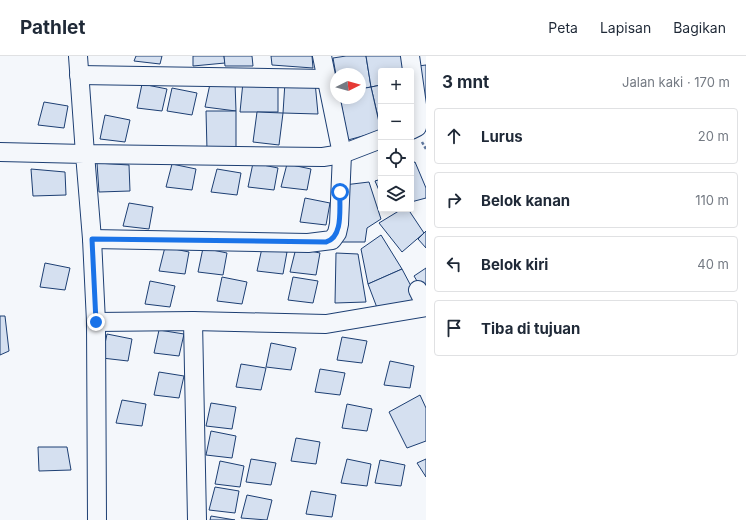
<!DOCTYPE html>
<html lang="id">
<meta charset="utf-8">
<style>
body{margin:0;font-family:Inter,sans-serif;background:#f6f6f7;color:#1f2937}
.controls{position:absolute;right:12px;top:12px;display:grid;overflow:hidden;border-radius:4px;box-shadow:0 2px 10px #0003}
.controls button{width:36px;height:36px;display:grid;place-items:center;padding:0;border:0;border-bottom:1px solid #e0e1e3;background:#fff;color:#1f2937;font:20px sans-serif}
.compass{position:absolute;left:330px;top:12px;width:36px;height:36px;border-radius:50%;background:#fff;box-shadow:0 2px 10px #0003;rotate:85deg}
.stop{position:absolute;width:12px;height:12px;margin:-9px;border:3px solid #1a73e8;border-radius:50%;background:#fff}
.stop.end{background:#1a73e8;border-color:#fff;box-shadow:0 1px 4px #0008}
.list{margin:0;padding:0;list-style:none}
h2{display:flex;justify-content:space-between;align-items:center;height:52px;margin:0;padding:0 16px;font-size:17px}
h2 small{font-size:13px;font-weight:400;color:#747a83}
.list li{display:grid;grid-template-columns:26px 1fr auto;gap:12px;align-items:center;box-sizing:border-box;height:56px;margin:0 8px 8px;padding:0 8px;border:1px solid #e0e1e3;border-radius:4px}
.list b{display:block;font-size:15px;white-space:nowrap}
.list em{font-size:13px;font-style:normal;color:#747a83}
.icon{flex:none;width:22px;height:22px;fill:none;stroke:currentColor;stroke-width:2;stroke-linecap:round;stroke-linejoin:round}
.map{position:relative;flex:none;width:426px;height:464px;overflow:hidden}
header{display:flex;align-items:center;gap:24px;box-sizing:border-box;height:56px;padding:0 20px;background:#fff;border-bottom:1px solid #e0e1e3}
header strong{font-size:19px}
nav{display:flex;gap:22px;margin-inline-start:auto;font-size:14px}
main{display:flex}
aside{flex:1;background:#fff}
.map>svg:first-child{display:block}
</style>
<header>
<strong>Pathlet</strong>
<nav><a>Peta</a><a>Lapisan</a><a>Bagikan</a></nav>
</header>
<main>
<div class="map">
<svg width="426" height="464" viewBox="0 0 426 464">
<rect width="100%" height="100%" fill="#f4f7fb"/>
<g fill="#d5e0f0" stroke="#1d3f73">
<path d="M136 0H162L160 8 134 5Z"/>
<path d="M193 0H224L225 7 193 10Z"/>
<path d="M224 0H252L253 10H225Z"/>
<path d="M271 0H312L313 12 272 9Z"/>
<path d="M346 0H366L371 31 360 33V18L336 19 333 2Z"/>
<path d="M366 0H403L405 15H381V29L371 31Z"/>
<path d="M426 9V44H425L418 10Z"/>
<path d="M235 26 236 55 205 51 210 28Z"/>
<path d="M243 26H278V56H240Z"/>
<path d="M285 26H315L318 58 283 57Z"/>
<path d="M142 28 167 33 162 55 137 52Z"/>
<path d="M381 29V74L371 31Z"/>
<path d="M371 31 381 75 348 84 340 42H360V33Z"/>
<path d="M172 32 197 37 192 59 167 55Z"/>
<path d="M44 46 68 50 64 72 38 69Z"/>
<path d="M206 55H236V93L207 94Z"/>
<path d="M257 56 283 57 279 89 253 86Z"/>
<path d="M105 59 130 64 125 86 100 83Z"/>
<path d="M415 106 426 132V142L411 146V107Z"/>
<path d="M97 107 129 109 130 135 99 136Z"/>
<path d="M253 107 278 112 274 134 248 131Z"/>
<path d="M172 108 196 113 192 134 166 131Z"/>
<path d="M287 108 311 113 307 134 281 131Z"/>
<path d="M31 113 65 116 66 139 33 140Z"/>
<path d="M217 113 241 117 237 139 211 136Z"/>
<path d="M381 123V139L375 125Z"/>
<path d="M369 126 381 163 367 172 365 186H341L344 129Z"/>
<path d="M305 142 330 147 326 169 300 166Z"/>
<path d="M129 147 153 151 149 173 123 170Z"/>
<path d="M402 153H408L424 177 402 196 379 167Z"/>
<path d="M426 175V192L418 183Z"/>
<path d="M381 179 402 213 368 228 361 193Z"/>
<path d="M165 191 189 196 185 218 159 215Z"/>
<path d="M203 192 227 197 223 219 198 216Z"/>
<path d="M262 192 287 196 283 218 257 215Z"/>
<path d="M296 192 320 197 316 219 290 216Z"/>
<path d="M336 197 358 198 366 246 335 247Z"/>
<path d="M45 207 70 212 65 234 40 231Z"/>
<path d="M426 212V240L414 220Z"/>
<path d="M402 213 420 247 379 257 368 228Z"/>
<path d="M222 221 247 226 242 248 217 245Z"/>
<path d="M293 221 318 225 313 247 288 244Z"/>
<path d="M150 225 175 230 170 251 145 248Z"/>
<path d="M0 260H5L9 295 0 299Z"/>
<path d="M159 274 184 278 179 300 154 297Z"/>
<path d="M107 278 132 283 128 305 102 302Z"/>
<path d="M342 281 367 285 362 307 337 304Z"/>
<path d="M271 287 296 292 291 314 266 311Z"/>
<path d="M390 305 414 310 410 332 384 329Z"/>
<path d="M241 308 266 312 261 334 236 331Z"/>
<path d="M320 313 345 317 340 339 315 336Z"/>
<path d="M159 316 184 320 179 342 154 339Z"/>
<path d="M420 339 426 352V385L407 392 389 356Z"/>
<path d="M122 344 146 348 142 370 116 367Z"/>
<path d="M211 347 236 351 232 373 206 370Z"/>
<path d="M347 348 372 353 367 375 342 372Z"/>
<path d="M211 375 236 380 232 402 206 399Z"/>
<path d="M296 382 320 386 316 408 291 405Z"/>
<path d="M38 391H67L71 414 39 415Z"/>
<path d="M251 403 276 407 271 429 246 426Z"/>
<path d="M347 403 371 408 367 430 341 427Z"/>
<path d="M426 403V421L417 407Z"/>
<path d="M380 404 405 409 401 430 375 427Z"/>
<path d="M220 405 244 410 240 431 215 428Z"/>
<path d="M215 431 239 435 235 457 209 454Z"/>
<path d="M311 435 336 439 332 461 306 458Z"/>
<path d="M247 439 272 444 267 464 241 462Z"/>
<path d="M211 460 235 464H210Z"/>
</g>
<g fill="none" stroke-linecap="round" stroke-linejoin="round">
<defs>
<g id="minor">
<path d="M78 0 85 98 323 101 342 98 381 83"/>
<path d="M410 0 419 63 417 71 411 74"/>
<path d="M79 19 326 23"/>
<path d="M0 96 85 98 92 183 96 266 97 464"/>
<path d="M92 183 308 187 332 184 337 177 339 168 342 98 322 0"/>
<path d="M418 234 426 250"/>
<path d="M193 265 197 464"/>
<path d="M96 266 193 265 326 268 426 251"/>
</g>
</defs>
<use href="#minor" stroke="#1d3f73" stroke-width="20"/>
<path stroke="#5e769c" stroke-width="2.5" stroke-dasharray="3 2" stroke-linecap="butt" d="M422 86 426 93"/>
<use href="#minor" stroke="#f4f7fb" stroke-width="18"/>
</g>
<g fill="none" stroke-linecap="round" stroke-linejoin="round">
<path stroke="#1a73e8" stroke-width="5" d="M96 266 92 183 326 186C344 181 339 151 340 136"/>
</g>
</svg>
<div class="controls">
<button>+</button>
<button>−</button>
<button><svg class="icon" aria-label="locate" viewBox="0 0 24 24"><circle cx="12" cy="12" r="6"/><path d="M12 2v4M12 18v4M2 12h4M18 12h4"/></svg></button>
<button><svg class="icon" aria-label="layers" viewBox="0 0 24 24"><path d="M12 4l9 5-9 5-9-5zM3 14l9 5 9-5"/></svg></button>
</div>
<svg class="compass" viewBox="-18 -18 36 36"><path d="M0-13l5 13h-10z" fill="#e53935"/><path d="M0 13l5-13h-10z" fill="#747a83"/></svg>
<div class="stop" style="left:340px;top:136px"></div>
<div class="stop end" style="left:96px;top:266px"></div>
</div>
<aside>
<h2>3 mnt<small>Jalan kaki · 170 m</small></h2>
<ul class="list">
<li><svg class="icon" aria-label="ahead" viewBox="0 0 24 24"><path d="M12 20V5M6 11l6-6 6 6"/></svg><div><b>Lurus</b></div><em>20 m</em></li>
<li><svg class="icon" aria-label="right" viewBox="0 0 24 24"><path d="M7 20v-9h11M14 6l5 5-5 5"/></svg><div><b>Belok kanan</b></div><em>110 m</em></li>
<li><svg class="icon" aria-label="left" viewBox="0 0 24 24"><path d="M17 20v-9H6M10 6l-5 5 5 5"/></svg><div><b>Belok kiri</b></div><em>40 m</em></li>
<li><svg class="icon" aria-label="arrive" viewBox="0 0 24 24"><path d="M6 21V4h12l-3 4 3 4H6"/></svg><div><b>Tiba di tujuan</b></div></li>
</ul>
</aside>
</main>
